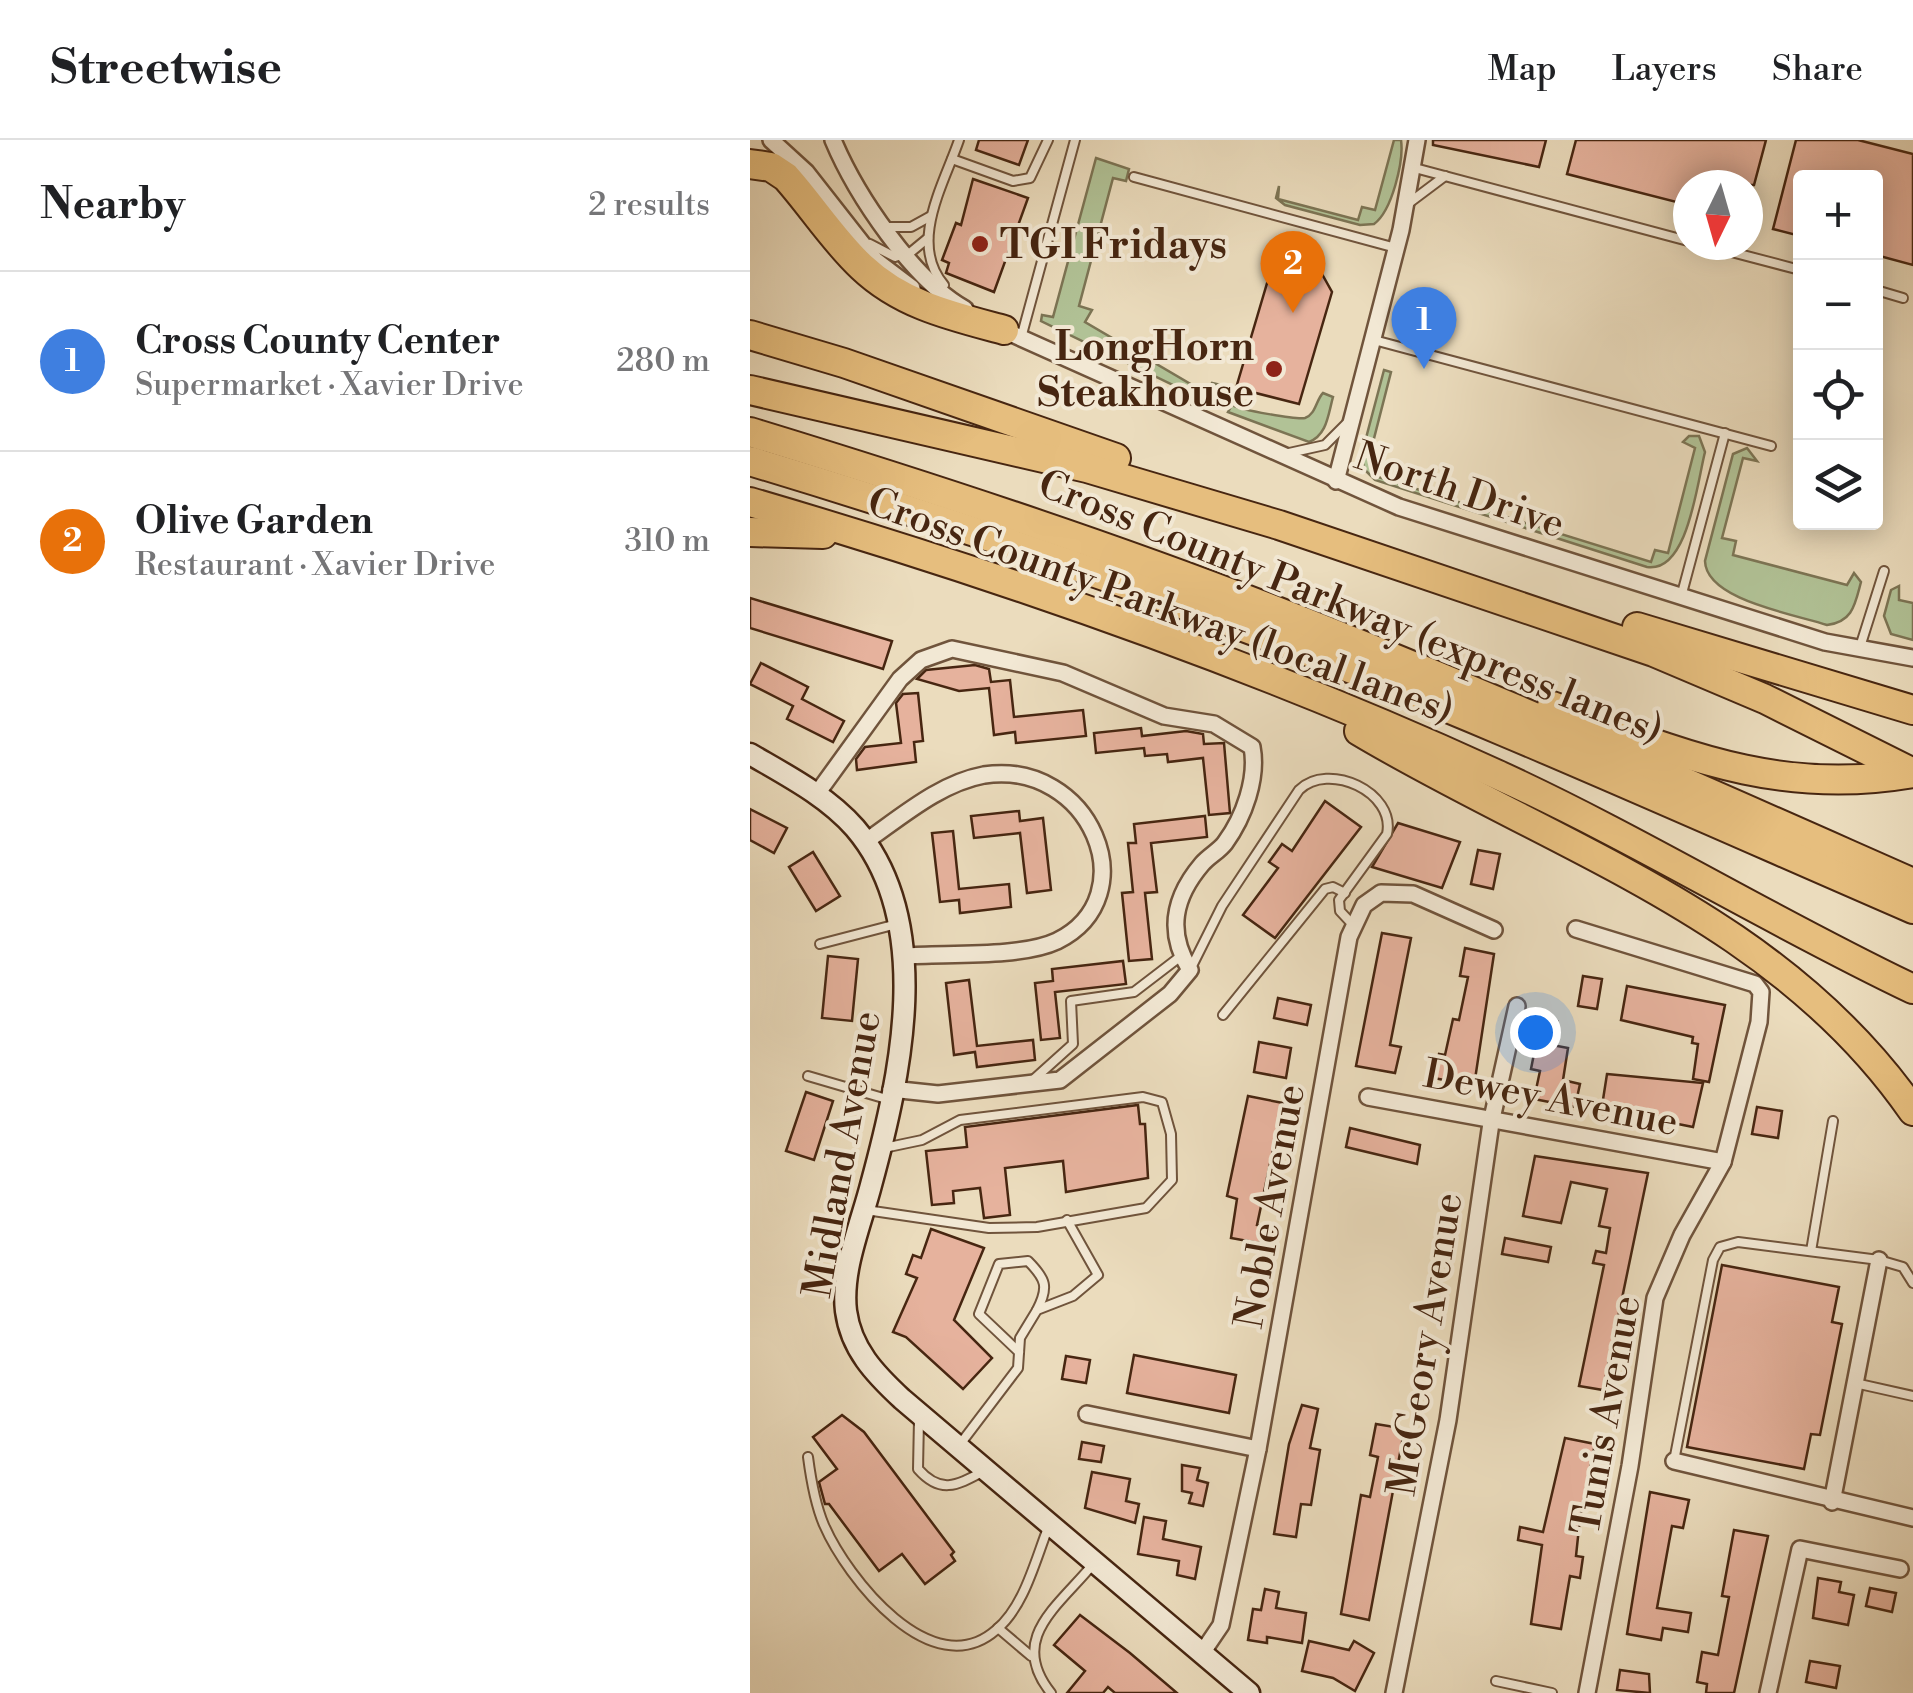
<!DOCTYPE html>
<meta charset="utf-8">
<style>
body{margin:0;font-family:"Libre Bodoni",serif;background:#f2f2f2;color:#202124}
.controls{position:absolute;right:30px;top:30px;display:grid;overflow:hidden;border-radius:10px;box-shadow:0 5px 25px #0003}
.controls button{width:90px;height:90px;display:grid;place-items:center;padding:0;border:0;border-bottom:2px solid #e0e0e0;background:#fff;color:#202124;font:50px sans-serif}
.compass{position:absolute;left:923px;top:30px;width:90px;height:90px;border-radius:50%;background:#fff;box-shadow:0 5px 25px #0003;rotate:185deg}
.you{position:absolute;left:785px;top:892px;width:35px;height:35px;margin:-25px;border:8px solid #fff;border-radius:50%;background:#1a73e8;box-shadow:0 0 0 15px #1a73e833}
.badge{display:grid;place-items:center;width:65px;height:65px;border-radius:50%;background:#7c3aed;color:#fff;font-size:32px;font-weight:700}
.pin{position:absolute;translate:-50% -82px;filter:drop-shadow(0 2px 5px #0008)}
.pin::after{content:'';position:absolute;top:52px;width:35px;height:30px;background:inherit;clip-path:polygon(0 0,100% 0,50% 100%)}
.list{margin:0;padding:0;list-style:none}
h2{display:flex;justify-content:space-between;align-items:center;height:130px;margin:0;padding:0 40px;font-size:42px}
h2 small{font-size:32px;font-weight:400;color:#757577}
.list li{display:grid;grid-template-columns:65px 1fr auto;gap:30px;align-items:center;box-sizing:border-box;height:180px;padding:0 40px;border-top:2px solid #e0e0e0}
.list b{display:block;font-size:38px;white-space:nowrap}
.list p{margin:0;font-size:32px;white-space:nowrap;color:#757577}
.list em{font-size:32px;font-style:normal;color:#757577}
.icon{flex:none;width:55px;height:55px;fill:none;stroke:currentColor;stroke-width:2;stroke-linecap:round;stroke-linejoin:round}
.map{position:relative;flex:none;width:1163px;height:1553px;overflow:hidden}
header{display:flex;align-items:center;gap:60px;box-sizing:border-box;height:140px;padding:0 50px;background:#fff;border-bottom:2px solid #e0e0e0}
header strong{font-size:48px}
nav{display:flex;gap:55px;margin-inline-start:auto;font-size:35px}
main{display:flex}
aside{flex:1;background:#fff}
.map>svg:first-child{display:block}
</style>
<header>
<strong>Streetwise</strong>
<nav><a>Map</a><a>Layers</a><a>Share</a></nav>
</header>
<main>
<aside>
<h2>Nearby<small>2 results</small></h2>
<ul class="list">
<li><span class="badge" style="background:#3f7fe0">1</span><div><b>Cross County Center</b><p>Supermarket · Xavier Drive</p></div><em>280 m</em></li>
<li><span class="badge" style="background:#e8710a">2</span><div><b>Olive Garden</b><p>Restaurant · Xavier Drive</p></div><em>310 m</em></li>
</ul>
</aside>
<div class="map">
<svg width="1163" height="1553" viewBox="0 0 1163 1553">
<rect width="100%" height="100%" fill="#ebdcbd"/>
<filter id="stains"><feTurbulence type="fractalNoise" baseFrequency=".002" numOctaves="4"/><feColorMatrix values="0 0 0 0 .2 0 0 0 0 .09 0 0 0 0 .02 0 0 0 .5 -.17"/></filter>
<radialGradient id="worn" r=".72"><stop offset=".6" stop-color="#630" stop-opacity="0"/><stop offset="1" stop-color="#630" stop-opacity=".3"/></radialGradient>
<g fill="#b1c296" stroke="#7c7454" stroke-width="2.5">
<path d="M644 0H651C654 21 642 71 624 84L610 85 535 65 526 58 529 46 528 59 608 80 612 67 625 70Z"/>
<path d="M346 18 379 29 376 41 363 38 329 166 342 170 335 182 456 253 462 243 475 246 471 264 452 259 291 181 292 175 303 177Z"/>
<path d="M634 230 641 232 619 318 633 322 628 337 901 422 905 410 918 413 945 308 933 302 939 296H949L955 312C947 343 938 433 897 427L625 340 615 330 611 317Z"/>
<path d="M573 253 583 257C578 275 577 295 559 302L478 272 482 265C490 270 548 280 555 278 566 274 566 260 573 253Z"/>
<path d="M997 308 1007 321 993 318 972 398 986 401 983 415 1097 445 1104 433 1111 442C1105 464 1103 482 1077 485 1044 474 956 460 955 421L983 314Z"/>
<path d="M1149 446V460L1163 463V500L1141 494 1134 476 1141 450Z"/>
</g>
<g fill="#e6b29d" stroke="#472611" stroke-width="2.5">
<path d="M229 0H278L269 25 226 10Z"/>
<path d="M683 0H796L789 27 683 5Z"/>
<path d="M826 0H1016L1004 45H938V65L817 34Z"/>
<path d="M1046 0H1108L1163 14V125L1126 115V38H1050V96L1023 89Z"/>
<path d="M223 39 278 58 244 152 196 133 199 123 192 120 206 83 211 85Z"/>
<path d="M523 123 572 134 582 152 549 264 486 248Z"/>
<path d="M0 458 142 501 133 529 0 488Z"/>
<path d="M11 523 58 547 52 559 94 581 83 602 37 579 43 566 0 544Z"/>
<path d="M225 525 239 529 241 542 260 540 264 577 333 570 336 596 266 603 265 592 244 595 239 548 209 551 167 539 176 530Z"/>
<path d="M168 553 173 601 164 602 166 622 107 630 106 619 115 607 151 603 146 563 153 554Z"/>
<path d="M391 588 392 596 436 591 453 594 454 604 474 603 480 673 459 675 453 618 418 622 417 614 395 616 394 608 346 613 344 593Z"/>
<path d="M575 661 611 687 525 798 493 775 528 728 519 722 532 704 542 711Z"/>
<path d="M0 669 37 688 24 713 0 700Z"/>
<path d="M269 671 270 681 293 678 301 750 277 753 270 693 224 698 221 676Z"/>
<path d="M455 676 457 697 401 703 407 752 395 753 402 819 379 821 372 753 383 752 378 703H386L384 684Z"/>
<path d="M648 683 710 702 692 748 622 727Z"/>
<path d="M203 691 209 749 259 744 261 767 210 773 209 760 190 762 182 693Z"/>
<path d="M728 710 750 714 743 749 721 744Z"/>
<path d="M63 712 90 756 66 771 39 727Z"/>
<path d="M632 793 661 798 640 905 651 907 645 933 606 926Z"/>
<path d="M715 808 744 814 724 946 684 938 689 914 695 915 703 879 709 880 718 837 710 836Z"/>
<path d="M78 816 108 819 102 881 72 878Z"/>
<path d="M373 821 376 844 305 852 310 898 291 900 285 843 303 841 302 829Z"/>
<path d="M833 836 852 839 847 869 828 866Z"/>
<path d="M219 840 227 906 283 900 285 920 227 927 225 912 204 915 196 843Z"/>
<path d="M877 846 975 865 959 942 943 939 948 904 942 903 943 897 871 880Z"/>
<path d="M528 858 561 865 557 885 524 878Z"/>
<path d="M791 878 807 881 802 905 818 908 813 940 830 944 825 967 784 959 790 931 781 929Z"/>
<path d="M509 902 541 908 536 938 504 932Z"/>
<path d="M857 934 953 943 943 987 923 983 924 979 852 966Z"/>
<path d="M56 952 83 961 64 1020 36 1011Z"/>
<path d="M498 956 533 963 507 1085 523 1088 520 1105 481 1098 487 1059 477 1056Z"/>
<path d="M388 965 390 984H395L398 1038 316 1052 313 1021 255 1028 260 1075 234 1078 230 1048 203 1051 204 1063 182 1065 176 1011 217 1007 215 987Z"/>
<path d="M1007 967 1032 971 1028 998 1002 994Z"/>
<path d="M600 988 670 1005 667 1024 596 1007Z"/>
<path d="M785 1016 898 1033 853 1250 829 1246 854 1125 843 1123 846 1111 856 1113 860 1088 849 1086 857 1049 821 1042 811 1083 773 1076Z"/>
<path d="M181 1089 234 1108 204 1180 242 1218 213 1249 156 1197 143 1192 167 1138 156 1134 163 1115 171 1118Z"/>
<path d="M755 1098 801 1107 798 1122 752 1114Z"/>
<path d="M972 1125 1089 1147 1082 1182 1092 1184 1070 1295 1061 1294 1054 1329 937 1307Z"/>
<path d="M384 1215 486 1235 479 1273 377 1253Z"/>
<path d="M316 1216 340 1220 336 1243 312 1239Z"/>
<path d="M552 1265 568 1269 560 1308 570 1310 561 1365 551 1364 546 1397 524 1394 539 1304Z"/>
<path d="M92 1275 114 1292 204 1412 201 1415 205 1421 175 1444 152 1414 129 1431 79 1364H75L69 1342 87 1329 63 1297Z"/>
<path d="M626 1284 651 1288 653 1297 619 1480 591 1474 611 1355 620 1357 628 1317 620 1315Z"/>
<path d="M815 1298 845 1304 830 1378 826 1416 833 1417 830 1438 820 1436 811 1489 781 1484 792 1405 768 1400 770 1387 793 1392Z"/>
<path d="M332 1302 354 1306 351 1322 329 1319Z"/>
<path d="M432 1325 450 1328 447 1340 458 1343 453 1366 439 1363 442 1353 432 1351Z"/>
<path d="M342 1332 380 1339 376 1361 389 1364 385 1383 335 1368Z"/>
<path d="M900 1352 939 1360 933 1388 922 1386 907 1468 941 1473 938 1492 913 1488 911 1500 877 1494Z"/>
<path d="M394 1377 416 1381 413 1399 451 1407 445 1439 427 1435 429 1421 388 1414Z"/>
<path d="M984 1390 1018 1396 984 1553H956L957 1544 947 1542 952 1512 968 1515 979 1457 972 1456Z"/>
<path d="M1068 1438 1091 1442 1089 1452 1104 1455 1098 1485 1063 1478Z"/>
<path d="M1120 1448 1146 1453 1142 1472 1116 1466Z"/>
<path d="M515 1449 529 1452 526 1468 556 1473 552 1503 517 1497V1503L498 1500 503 1469 511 1470Z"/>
<path d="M330 1475 380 1513 427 1553H365L358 1547 353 1553H317L335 1531 304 1505Z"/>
<path d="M559 1501 599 1510 604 1501 624 1513 605 1551 583 1538 552 1531Z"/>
<path d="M1060 1521 1090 1526 1086 1548 1056 1542Z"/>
<path d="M870 1530 899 1534 900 1553 867 1550Z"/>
</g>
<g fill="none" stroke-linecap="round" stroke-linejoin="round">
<defs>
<g id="lane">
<path d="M202 19 263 41 280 38 298 0"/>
<path d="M661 27 938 101"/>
<path d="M384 37 646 108"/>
<path d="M659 63 695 36"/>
<path d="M137 87H161L181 76"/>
<path d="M120 104 145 117 161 112 178 98"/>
<path d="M955 105 1050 130"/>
<path d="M194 145C158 103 194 44 209 0"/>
<path d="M1126 150 1153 158"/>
<path d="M271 198 325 0"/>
<path d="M624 200 1021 306"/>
<path d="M539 313 575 305 599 281"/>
<path d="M931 457 975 293"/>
<path d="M1110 507 1134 431"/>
<path d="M70 804 147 784"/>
<path d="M440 830 472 766 549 650C578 621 646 652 637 694L589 760 590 771 604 786"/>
<path d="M473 875 575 749 583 747 595 753"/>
<path d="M58 936 140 960"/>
<path d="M283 940 323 904 321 861 384 852 431 816"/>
<path d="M116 1070 239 1088 287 1087 396 1068 422 1040 421 994 412 962 393 957 210 980 172 1000 134 1008"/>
<path d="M1061 1111 1083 981"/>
<path d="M269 1212 229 1174 249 1124 278 1121C296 1139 299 1147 287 1170"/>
<path d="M1105 1243 1163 1256"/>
<path d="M169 1279 168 1329C190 1354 206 1346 232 1332"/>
<path d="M211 1303 268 1228 270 1198 287 1170 323 1156 348 1135 317 1080"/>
<path d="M58 1317C61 1340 65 1364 74 1385 97 1438 182 1546 246 1490 274 1467 285 1421 298 1388"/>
<path d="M924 1321 963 1120 970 1107 988 1102 1129 1120 1153 1127 1163 1143"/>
<path d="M248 1488 281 1516"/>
<path d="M746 1541 802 1553"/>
<path d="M301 1553C257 1498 309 1466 344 1423"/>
</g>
<g id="street">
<path d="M21 0 56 32 125 120 162 148"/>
<path d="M83 0C106 55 163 140 215 169"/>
<path d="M251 189 649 367 1075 502 1163 518"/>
<path d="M586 341 651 90 667 0"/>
<path d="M66 655 150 539 171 520 202 509 313 533 414 576 464 584 502 607C508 638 494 677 475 703 469 711 459 716 452 724 424 757 416 791 440 830L420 854 310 940 188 954 141 949"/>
<path d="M115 702C151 677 190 643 234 635 340 619 398 756 307 801 271 818 196 813 155 816"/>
<path d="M826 789 1005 844 1011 852 1009 882 973 1022 932 1095 905 1158 880 1326 837 1553"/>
<path d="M618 957 973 1022"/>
<path d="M337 1274 508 1309"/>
<path d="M924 1321 1163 1378"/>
<path d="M1082 1362 1129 1120"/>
<path d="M452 1513 471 1485 508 1309 599 797 614 765 631 753 663 754 744 790"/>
<path d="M644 1553 698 1280 741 983 767 866"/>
<path d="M1018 1553 1050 1409 1150 1429"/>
</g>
<path id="secondary" d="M0 614C36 635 77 656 105 688 185 782 151 935 121 1045 111 1084 91 1130 96 1171 101 1209 125 1234 152 1259L499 1553"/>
<g id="highway">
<path d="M0 24 21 27 36 37C62 66 83 100 112 127 152 165 202 176 254 190"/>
<path d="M0 195 94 223 366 318"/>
<path d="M0 250 337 328 529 385 904 512 1015 559 1163 633"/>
<path d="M0 292C174 345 346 401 516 467 734 552 948 648 1163 743"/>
<path d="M0 321C162 370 322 422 480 482 711 568 937 671 1163 769"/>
<path d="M0 362C253 436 506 524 746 634 888 699 1022 782 1163 849"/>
<path d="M0 392 73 394"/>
<path d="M887 487 1163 570"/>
<path d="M802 566C927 612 1026 657 1163 633"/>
<path d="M609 591C805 708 1027 775 1163 971"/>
</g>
</defs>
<use href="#lane" stroke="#70543c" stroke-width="12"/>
<use href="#street" stroke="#70543c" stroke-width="20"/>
<use href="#secondary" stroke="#472611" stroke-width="25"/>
<use href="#highway" stroke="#472611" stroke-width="32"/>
<use href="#lane" stroke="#f2e8d4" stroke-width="8"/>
<use href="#street" stroke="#f2e8d4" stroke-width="15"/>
<use href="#secondary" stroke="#f2e8d4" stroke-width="20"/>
<use href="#highway" stroke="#e6be7e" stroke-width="28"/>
</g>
<g fill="#8f2418" stroke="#f2e8d4" stroke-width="4">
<circle cx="230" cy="104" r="10"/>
<circle cx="524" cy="229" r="10"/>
</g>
<g text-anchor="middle" stroke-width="8" stroke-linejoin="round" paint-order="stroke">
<g font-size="40" font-weight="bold" fill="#472611" stroke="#f2e8d4" text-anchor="start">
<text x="250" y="118">TGI Fridays</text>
<text x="504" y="220" text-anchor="end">LongHorn<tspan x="504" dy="46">Steakhouse</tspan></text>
</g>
<g font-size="40" fill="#472611" stroke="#f2e8d4">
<text transform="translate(710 349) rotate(19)" y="14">North Drive</text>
<text transform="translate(411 465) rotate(20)" y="14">Cross County Parkway (local lanes)</text>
<text transform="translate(601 466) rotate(22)" y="14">Cross County Parkway (express lanes)</text>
<text transform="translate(801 957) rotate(11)" y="14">Dewey Avenue</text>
<text transform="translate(91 1014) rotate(-80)" y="14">Midland Avenue</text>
<text transform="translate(519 1066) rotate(-80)" y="14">Noble Avenue</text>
<text transform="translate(674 1204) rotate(-81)" y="14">McGeory Avenue</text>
<text transform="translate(855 1275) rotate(-80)" y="14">Tunis Avenue</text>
</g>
</g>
<rect width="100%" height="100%" filter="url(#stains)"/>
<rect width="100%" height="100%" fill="url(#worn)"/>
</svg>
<div class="controls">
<button>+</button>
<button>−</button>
<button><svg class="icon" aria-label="locate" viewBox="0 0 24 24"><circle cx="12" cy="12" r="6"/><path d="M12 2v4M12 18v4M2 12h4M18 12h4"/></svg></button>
<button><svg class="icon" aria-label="layers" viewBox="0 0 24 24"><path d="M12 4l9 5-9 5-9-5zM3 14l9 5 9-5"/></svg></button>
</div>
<svg class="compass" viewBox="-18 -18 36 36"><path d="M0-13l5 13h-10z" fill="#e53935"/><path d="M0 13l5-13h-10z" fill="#757577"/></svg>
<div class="you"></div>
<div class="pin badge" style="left:674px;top:229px;background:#3f7fe0">1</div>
<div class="pin badge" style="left:543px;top:173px;background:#e8710a">2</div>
</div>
</main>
